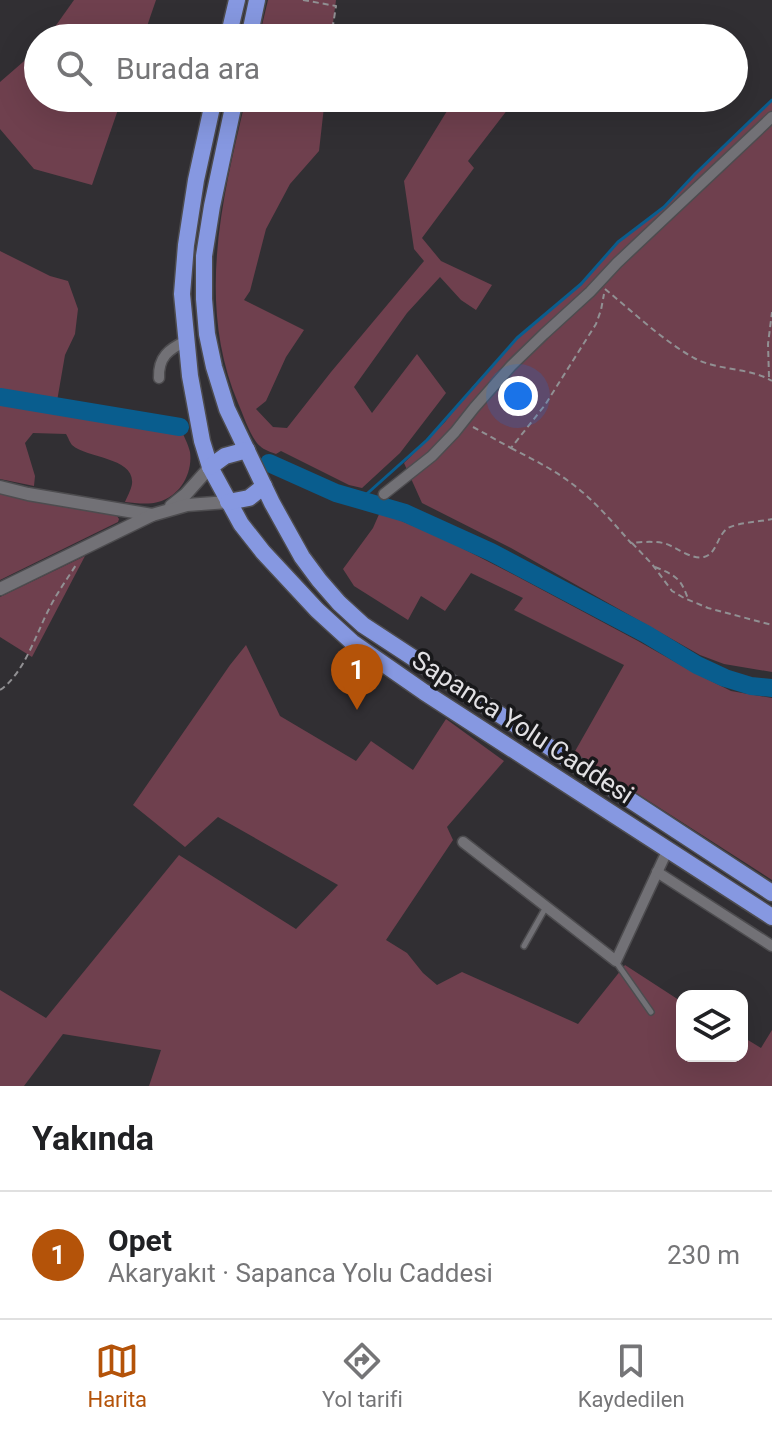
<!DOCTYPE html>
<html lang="tr">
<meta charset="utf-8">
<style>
body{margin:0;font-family:Roboto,sans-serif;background:#f6f6f6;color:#202124}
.controls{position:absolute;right:24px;bottom:24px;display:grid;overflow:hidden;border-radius:16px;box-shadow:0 8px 32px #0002}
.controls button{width:72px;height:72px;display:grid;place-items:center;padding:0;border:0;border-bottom:2px solid #e0e0e0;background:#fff;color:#202124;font:40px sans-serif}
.you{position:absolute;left:518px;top:396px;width:28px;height:28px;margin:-20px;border:6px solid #fff;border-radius:50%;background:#1a73e8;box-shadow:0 0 0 12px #1a73e833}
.badge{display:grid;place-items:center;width:52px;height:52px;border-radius:50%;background:#b45309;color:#fff;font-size:26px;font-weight:700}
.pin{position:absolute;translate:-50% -66px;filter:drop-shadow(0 2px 4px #0008)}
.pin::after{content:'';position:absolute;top:42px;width:28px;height:24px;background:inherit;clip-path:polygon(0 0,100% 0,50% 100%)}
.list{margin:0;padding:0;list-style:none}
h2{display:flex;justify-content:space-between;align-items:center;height:104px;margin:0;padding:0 32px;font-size:34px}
h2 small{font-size:26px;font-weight:400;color:#757577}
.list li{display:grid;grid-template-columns:52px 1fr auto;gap:24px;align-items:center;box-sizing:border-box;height:128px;padding:0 32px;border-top:2px solid #e0e0e0}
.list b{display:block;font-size:30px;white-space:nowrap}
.list p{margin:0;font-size:26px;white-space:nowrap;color:#757577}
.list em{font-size:26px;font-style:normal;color:#757577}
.icon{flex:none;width:44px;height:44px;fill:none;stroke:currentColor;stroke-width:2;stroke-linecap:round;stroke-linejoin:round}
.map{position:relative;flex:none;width:772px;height:1086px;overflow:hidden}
.search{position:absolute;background:#fff;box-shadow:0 8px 32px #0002;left:24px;right:24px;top:24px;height:88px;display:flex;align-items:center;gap:20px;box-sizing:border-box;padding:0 28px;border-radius:44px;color:#757577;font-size:30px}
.sheet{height:232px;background:#fff}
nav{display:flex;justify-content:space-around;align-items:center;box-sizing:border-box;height:112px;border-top:2px solid #e0e0e0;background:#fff;font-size:22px;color:#757577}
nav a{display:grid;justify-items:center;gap:4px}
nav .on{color:#b45309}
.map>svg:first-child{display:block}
</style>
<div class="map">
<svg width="772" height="1086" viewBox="0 0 772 1086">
<rect width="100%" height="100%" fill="#312f33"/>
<g fill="#6f404e">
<path d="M74 0H156L143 38H47Z"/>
<path d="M268 0H336L331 38H259Z"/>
<path d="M38 49V98H122L92 185 34 169 0 129V82Z"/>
<path d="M246 98H325L319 151 290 184 266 229 250 291 244 300 304 330 286 357 266 401 256 409 273 427 287 428 331 372 424 261 414 249 404 181 455 98H496L508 109 468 161 474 168 422 238 441 261 492 285 476 310 461 300 440 277 407 313 354 387 372 413 417 354 446 393 400 453 362 488 349 485 281 451 276 454C271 452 264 450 260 446 251 439 243 414 238 403 196 302 222 200 246 98Z"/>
<path d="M772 100V672L724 664 700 655 511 548 422 503 404 463 445 422 473 386 517 338 581 284 618 242 664 207 695 174Z"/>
<path d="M0 251 50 276 68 281 78 309 75 334 65 355 56 407 180 427C183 435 188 443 190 452 193 473 180 497 158 502 148 505 135 503 125 502 127 497 131 490 132 484 135 457 88 459 72 445 70 443 68 437 66 434L33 433 25 443 35 476 34 486 0 479Z"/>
<path d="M0 493 117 516 119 519 118 522 0 580Z"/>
<path d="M380 512 444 539 520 578 638 641 691 671 731 691 772 698V880L574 753 624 665 514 610 523 598 471 573 445 611 421 596 408 620 354 586 343 569 373 528Z"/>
<path d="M85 556 32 657 0 637V597Z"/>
<path d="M246 645 280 716 356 761 371 741 413 770 446 719 504 761 447 827 453 840 386 940 407 953 423 973 437 985 462 972 578 1024 625 965 682 1002V1056H742L743 1037 761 1048 772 1030V1086H149L161 1050 63 1034 24 1086H0V990L46 1018 179 855 296 929 338 885 218 817 185 847 133 805 230 665Z"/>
</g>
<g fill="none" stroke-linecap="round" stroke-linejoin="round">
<path stroke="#095d8e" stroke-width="3" d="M360 500 427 440 517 338 581 284 618 242 664 207 695 174 772 100"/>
<g stroke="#095d8e" stroke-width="18">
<path d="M0 397 180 427"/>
<path d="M269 463 336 493 405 513 491 552 646 634 697 665 725 678 751 686 772 688"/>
</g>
<defs>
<g id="service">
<path d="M524 946 546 907"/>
<path d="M616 962 651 1012"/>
</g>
<g id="minor">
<path d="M159 378C158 357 169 349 186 341"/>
<path d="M384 494 432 456 455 432 474 408 511 366 544 334 590 292 617 263 772 117"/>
<path d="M463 842 616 961 668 849"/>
<path d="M657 872 772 946"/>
</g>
<g id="tertiary">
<path d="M0 487 28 494 152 515"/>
<path d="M171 506 186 494 210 467"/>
<path d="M0 589 152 515 187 505 228 502"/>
</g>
<g id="trunk">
<path d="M228 38 237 0"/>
<path d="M249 38 257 0"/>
<path d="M214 98 196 180 186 245 182 294 190 376 202 441 210 467 241 524 263 552 317 610 352 642 424 692 772 917"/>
<path d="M235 98 212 206 204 256V299L207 334 214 367 227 409 272 503 302 557 319 580 339 603 363 625 772 893"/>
<path d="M210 467 225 456 247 450"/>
<path d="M228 502 249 498 264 486"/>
</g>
</defs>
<use href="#service" stroke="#4d4c4f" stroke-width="8"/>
<use href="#minor" stroke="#4d4c4f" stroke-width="13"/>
<use href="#tertiary" stroke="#4d4c4f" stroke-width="15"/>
<use href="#trunk" stroke="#4d4c4f" stroke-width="19"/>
<g stroke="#919093" stroke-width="2" stroke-dasharray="6 4" stroke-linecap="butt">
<path d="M303 0 336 6 333 25 386 38"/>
<path d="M605 289C633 312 662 340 694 358 718 371 749 367 772 381"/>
<path d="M769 377 768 344 772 312"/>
<path d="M473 427 511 448 545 405 596 324 601 310 604 294"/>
<path d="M511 448C530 458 549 467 567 480 591 497 611 520 631 543 641 542 653 541 663 543 676 546 690 560 704 557 717 554 717 535 728 528 740 522 759 522 772 519"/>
<path d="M632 543 652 564 672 591 684 598 708 608 772 625"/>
<path d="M655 567C675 575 681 578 688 599"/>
<path d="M0 690C24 674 36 634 49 609 57 593 67 579 76 565"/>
</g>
<use href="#service" stroke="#727176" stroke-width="5"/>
<use href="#minor" stroke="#727176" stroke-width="10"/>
<use href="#tertiary" stroke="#727176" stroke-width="12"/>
<use href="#trunk" stroke="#8698e1" stroke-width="16"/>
</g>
<g text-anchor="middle" stroke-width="7" stroke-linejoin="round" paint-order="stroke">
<g font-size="26" fill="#e2e1e4" stroke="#18181a">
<text transform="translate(523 727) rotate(33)" y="9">Sapanca Yolu Caddesi</text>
</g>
</g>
</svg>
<div class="controls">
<button><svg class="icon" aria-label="layers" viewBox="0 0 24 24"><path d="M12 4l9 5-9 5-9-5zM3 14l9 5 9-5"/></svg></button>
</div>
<div class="you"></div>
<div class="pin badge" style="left:357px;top:710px">1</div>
<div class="search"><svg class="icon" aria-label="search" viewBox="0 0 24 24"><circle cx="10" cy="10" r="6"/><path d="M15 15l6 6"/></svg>Burada ara</div>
</div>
<section class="sheet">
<h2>Yakında<small></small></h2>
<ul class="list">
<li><span class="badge">1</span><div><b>Opet</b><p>Akaryakıt · Sapanca Yolu Caddesi</p></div><em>230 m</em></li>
</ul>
</section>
<nav>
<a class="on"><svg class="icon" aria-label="map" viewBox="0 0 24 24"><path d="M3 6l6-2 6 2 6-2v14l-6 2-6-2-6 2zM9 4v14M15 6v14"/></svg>Harita</a>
<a><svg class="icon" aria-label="directions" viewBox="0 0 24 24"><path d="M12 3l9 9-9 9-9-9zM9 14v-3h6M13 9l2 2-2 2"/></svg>Yol tarifi</a>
<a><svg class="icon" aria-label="saved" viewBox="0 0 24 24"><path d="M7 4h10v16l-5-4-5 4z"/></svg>Kaydedilen</a>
</nav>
